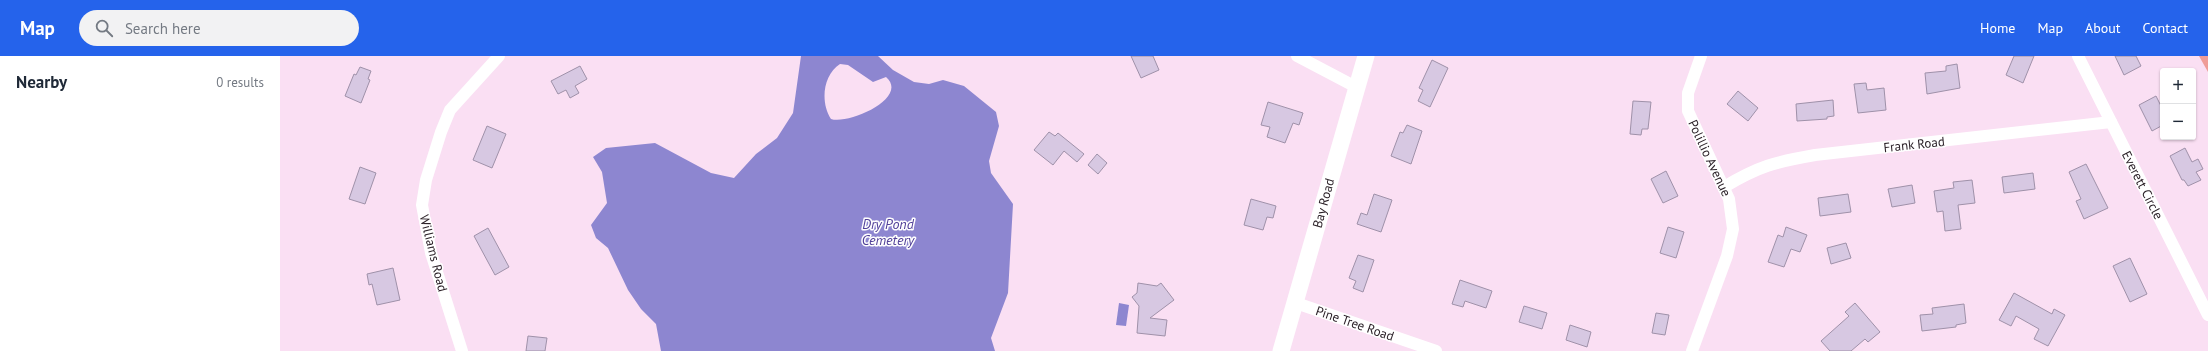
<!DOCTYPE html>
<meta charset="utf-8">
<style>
body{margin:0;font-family:"PT Sans",sans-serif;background:#f2f2f3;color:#1f2937}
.controls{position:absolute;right:12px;top:12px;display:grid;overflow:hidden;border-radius:4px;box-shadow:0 1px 3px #0004}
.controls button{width:36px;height:36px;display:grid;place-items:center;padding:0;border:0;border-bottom:1px solid #e0e1e3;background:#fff;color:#1f2937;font:20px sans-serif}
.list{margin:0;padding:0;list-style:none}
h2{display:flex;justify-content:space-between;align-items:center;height:52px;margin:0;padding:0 16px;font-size:17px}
h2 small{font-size:13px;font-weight:400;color:#747a83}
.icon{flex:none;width:22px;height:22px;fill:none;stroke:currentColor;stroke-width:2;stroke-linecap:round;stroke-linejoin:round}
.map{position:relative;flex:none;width:1928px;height:295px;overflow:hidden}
header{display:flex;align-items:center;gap:24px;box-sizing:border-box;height:56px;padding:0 20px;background:#2563eb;color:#fff}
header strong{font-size:19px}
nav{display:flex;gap:22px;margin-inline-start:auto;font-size:14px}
.search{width:280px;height:36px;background:#f2f2f3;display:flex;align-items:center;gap:10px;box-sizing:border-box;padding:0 14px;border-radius:22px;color:#747a83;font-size:15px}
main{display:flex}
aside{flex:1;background:#fff}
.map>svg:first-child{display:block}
</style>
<header>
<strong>Map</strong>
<div class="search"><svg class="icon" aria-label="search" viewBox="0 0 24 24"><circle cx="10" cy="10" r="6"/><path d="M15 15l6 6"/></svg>Search here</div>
<nav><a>Home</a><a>Map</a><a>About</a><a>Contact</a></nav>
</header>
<main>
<aside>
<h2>Nearby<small>0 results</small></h2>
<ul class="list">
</ul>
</aside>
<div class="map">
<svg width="1928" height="295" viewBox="0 0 1928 295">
<rect width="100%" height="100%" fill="#fadff3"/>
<path fill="#ef9c97" d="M1919 0H1928V16Z"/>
<g fill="#8d86d0" fill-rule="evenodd">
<path d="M521 0H598L613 14 634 26 649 28 663 24 684 30 716 56 719 70 709 105 711 117 733 148 728 237 711 282 715 295H381L376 268 361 253 348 234 328 192 316 182 311 169 327 147 322 116 313 101 326 92 375 87 431 117 454 122 476 98 497 82 513 57ZM560 8 568 9 593 26 606 21C630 42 568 69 551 63 540 46 543 19 560 8Z"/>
<path d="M839 247 849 249 846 270 836 269Z"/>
</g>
<g fill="#d7c8e2" stroke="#9f91a9">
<path d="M851 0H873L879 14 861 22Z"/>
<path d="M1734 0H1754L1743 27 1726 19Z"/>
<path d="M1835 0H1856L1861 10 1844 19Z"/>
<path d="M1152 4 1168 12 1150 51 1138 45 1143 34 1139 32Z"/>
<path d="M1677 8 1680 32 1647 38 1645 17 1666 15V10Z"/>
<path d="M300 10 307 23 295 30 299 37 290 42 286 34 278 38 271 25Z"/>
<path d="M80 11 91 15 88 23 90 24 81 47 65 40 74 18 76 19Z"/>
<path d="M1586 27 1587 34 1604 32 1606 54 1578 57 1574 28Z"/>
<path d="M1458 35 1478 52 1468 65 1447 48Z"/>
<path d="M1876 40 1883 54V69L1872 75 1859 49Z"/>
<path d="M1553 44 1554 60 1547 61V63L1517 65 1516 48Z"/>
<path d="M1353 45 1371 46 1368 73H1362L1361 79 1350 78Z"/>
<path d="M988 46 1023 57 1019 69 1013 67 1005 87 987 81 990 71 981 69Z"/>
<path d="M1127 69 1142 75 1131 108 1111 100 1120 76 1123 77Z"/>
<path d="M207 70 226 78 212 112 193 104Z"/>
<path d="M769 76 775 80 778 77 804 98 797 106 784 95 773 109 754 94Z"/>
<path d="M1905 92 1912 106 1918 103 1923 113 1916 116 1921 124 1908 130 1904 124H1902L1890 100Z"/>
<path d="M817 98 827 107 818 118 808 109Z"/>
<path d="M1806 108 1828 152 1804 163 1796 145 1801 143 1789 116Z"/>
<path d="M80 111 96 117 85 148 69 143Z"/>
<path d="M1386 115 1398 140 1383 147 1371 123Z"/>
<path d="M1753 117 1755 133 1724 137 1722 121Z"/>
<path d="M1692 124 1695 147 1678 149 1681 173 1665 175 1663 155 1657 156 1654 135 1674 132 1673 126Z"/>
<path d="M1632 129 1635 147 1612 151 1608 133Z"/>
<path d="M1094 138 1112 144 1101 176 1077 168 1081 157 1087 159Z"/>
<path d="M1568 138 1571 156 1540 160 1538 142Z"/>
<path d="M971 143 996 150 993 162 987 161 983 174 964 169Z"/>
<path d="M1388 171 1404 176 1396 202 1380 197Z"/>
<path d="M1506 171 1527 179 1520 196 1511 193 1504 211 1488 206 1498 179 1503 181Z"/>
<path d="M208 172 229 211 215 219 194 180Z"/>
<path d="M1566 187 1571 202 1551 208 1547 192Z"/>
<path d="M1078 199 1094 204 1083 236 1073 232 1076 225 1069 222Z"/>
<path d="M1850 202 1867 238 1850 246 1833 210Z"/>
<path d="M113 212 120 244 97 249 92 228 89 229 87 218Z"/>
<path d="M1180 224 1212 235 1206 252 1185 245 1183 251 1172 248Z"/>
<path d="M858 227 877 230 881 227 894 244 870 262 887 264 885 280 857 277 859 250 852 241 857 237Z"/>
<path d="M1734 237 1772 258 1774 253 1785 259 1768 290 1754 283 1759 273 1736 260 1731 270 1719 264Z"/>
<path d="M1575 247 1600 276 1588 286 1585 283 1571 295H1550L1541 285 1569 260 1565 256Z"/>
<path d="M1684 248 1686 267 1676 269V271L1642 275 1640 259 1653 258 1652 252Z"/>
<path d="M1244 250 1267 257 1262 273 1239 266Z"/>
<path d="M1376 257 1389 259 1385 279 1372 277Z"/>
<path d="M1290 269 1311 276 1307 291 1286 284Z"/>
<path d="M248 280 267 282 265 295H246Z"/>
</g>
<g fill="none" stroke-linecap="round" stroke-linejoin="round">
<g stroke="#fff" stroke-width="12">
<path d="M1017 0 1076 31"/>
<path d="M1798 0 1928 259"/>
<path d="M1444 131C1479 110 1495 106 1535 99L1831 66"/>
<path d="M1016 247 1156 295"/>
<path d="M182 295 151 197 142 149 146 124 161 76 170 54 219 0"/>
<path d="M1412 295 1447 200 1453 173 1449 143 1408 55V37L1421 0"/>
</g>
<path stroke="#fff" stroke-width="17" d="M1001 295 1086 0"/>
</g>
<g text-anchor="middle" stroke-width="3" stroke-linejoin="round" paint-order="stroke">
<g font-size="13" fill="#2c2229" stroke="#fff">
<text transform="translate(1634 88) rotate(-6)" y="5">Frank Road</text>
<text transform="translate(1430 102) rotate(65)" y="5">Polillio Avenue</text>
<text transform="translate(1863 129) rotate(63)" y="5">Everett Circle</text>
<text transform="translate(1043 147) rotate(-75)" y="5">Bay Road</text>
<text transform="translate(154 197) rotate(76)" y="5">Williams Road</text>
<text transform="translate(1075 267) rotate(19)" y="5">Pine Tree Road</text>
</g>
<g font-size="14" font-style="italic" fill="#503f98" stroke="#fff">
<text x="608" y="173">Dry Pond<tspan x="608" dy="16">Cemetery</tspan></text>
</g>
</g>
</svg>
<div class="controls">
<button>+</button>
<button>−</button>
</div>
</div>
</main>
